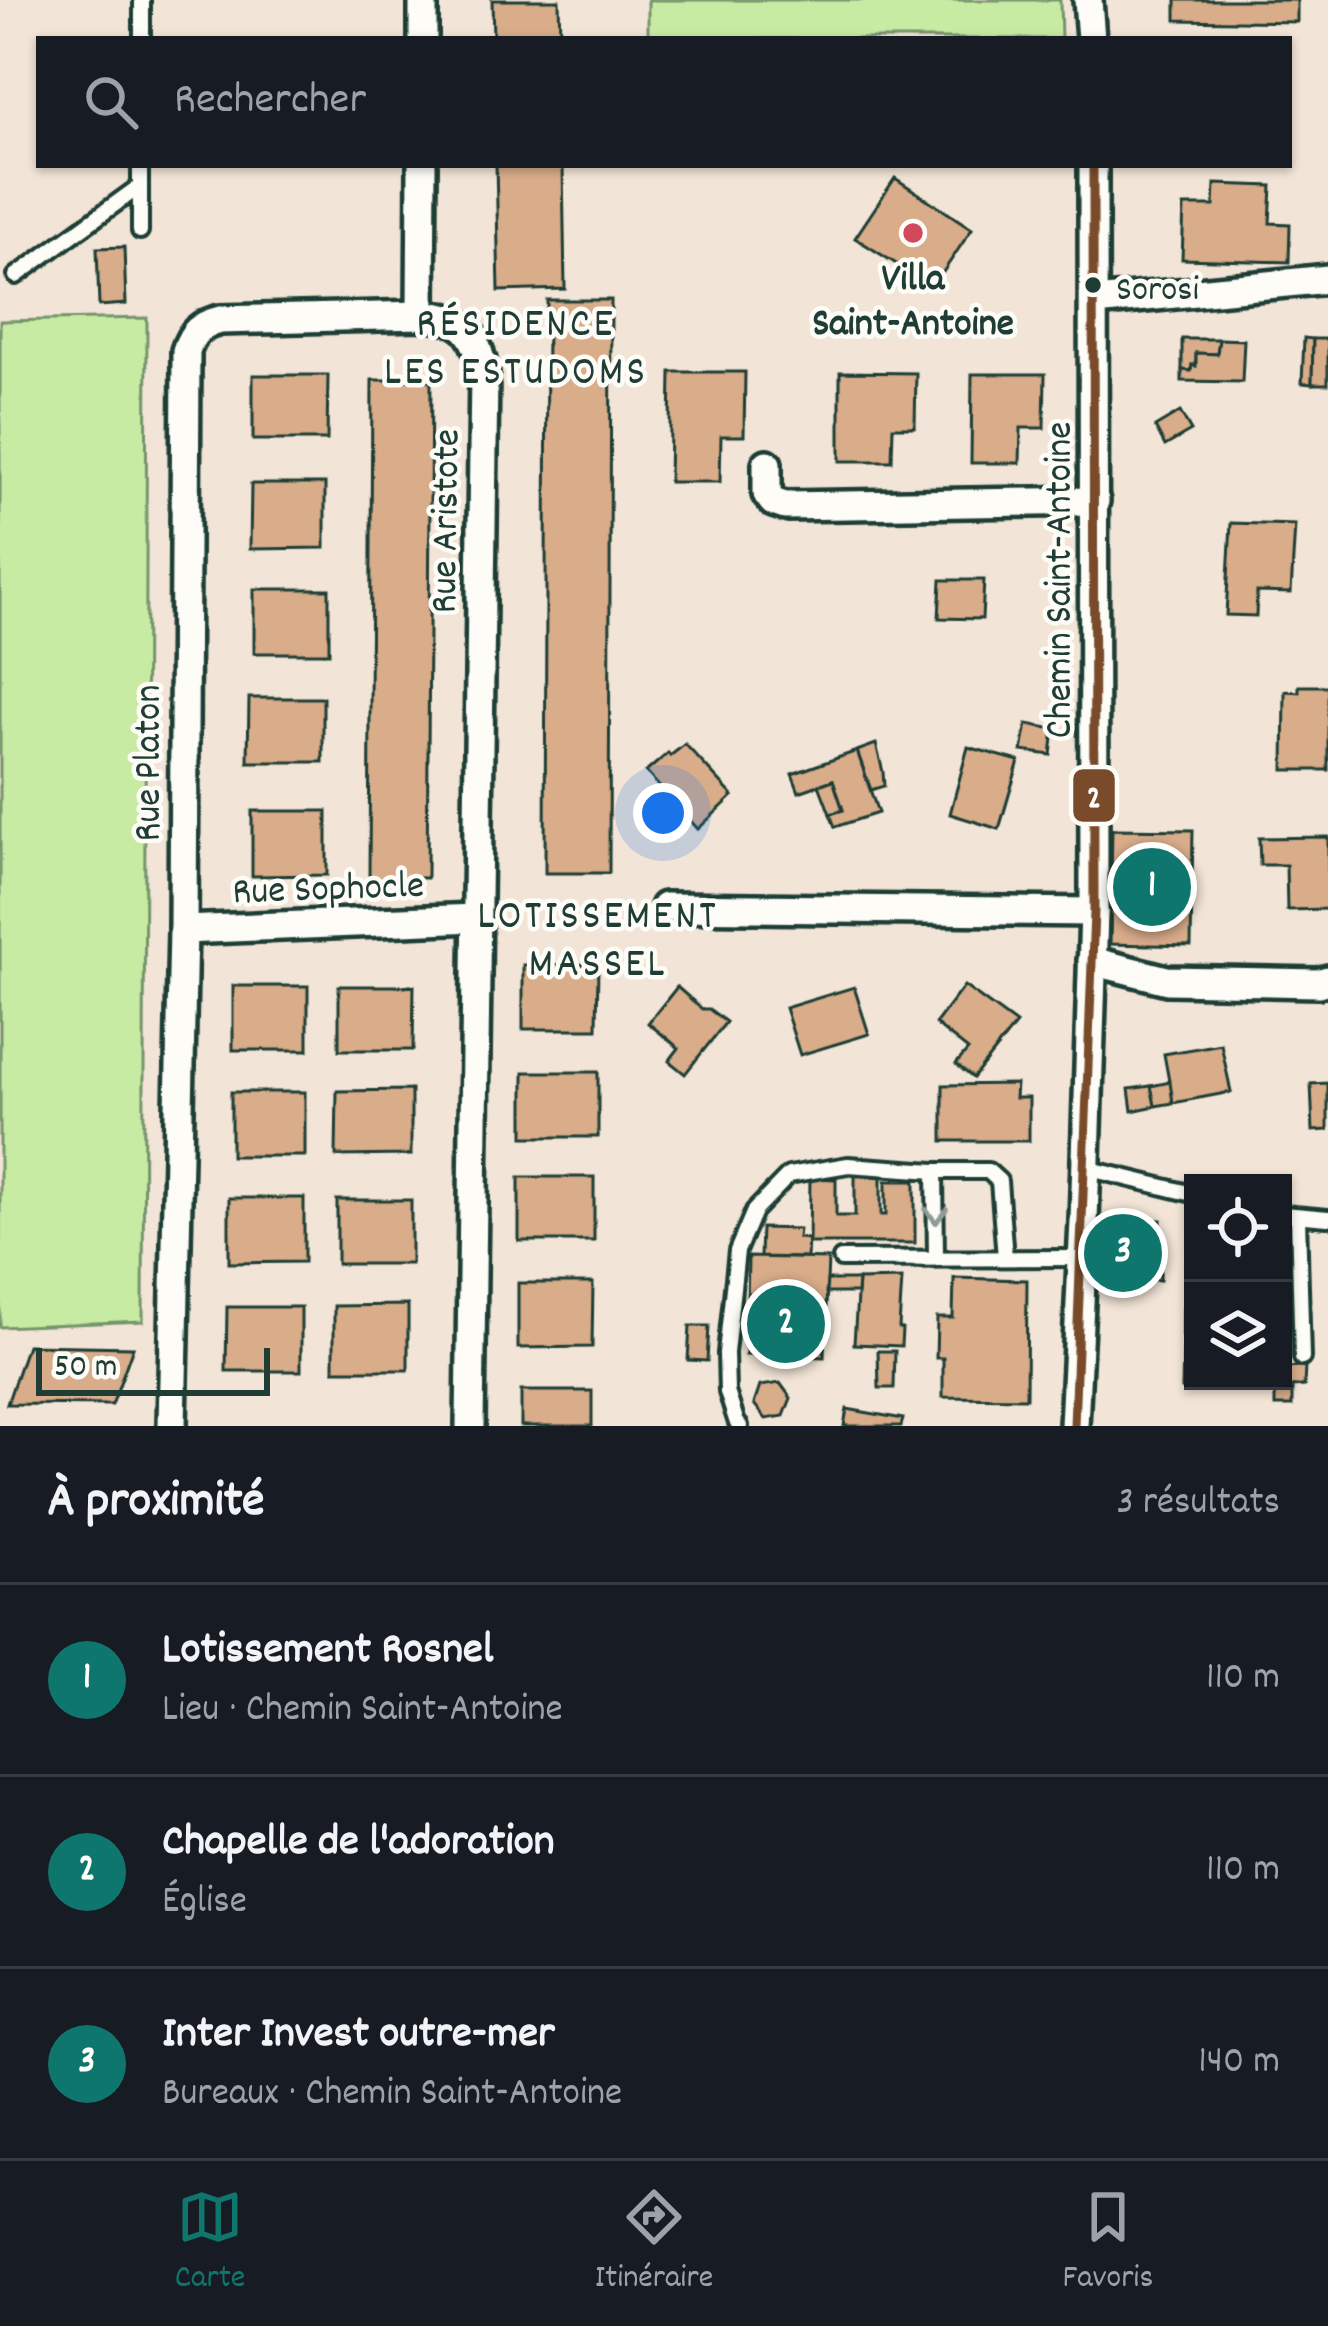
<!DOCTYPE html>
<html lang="fr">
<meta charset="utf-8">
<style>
body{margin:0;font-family:Dekko,sans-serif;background:#242831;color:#f1f3f6}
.controls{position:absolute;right:36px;bottom:36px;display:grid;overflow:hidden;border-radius:0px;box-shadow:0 3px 9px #0004}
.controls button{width:108px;height:108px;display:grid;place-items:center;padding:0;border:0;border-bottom:3px solid #363941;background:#171b24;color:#f1f3f6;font:60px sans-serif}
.scale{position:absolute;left:36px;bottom:30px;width:234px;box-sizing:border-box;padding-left:12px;border:6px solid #1f3d34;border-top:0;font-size:33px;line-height:42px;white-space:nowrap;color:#1f3d34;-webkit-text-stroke:9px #fdfcf7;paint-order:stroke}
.you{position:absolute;left:663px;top:813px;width:42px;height:42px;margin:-30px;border:9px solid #fff;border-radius:50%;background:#1a73e8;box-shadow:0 0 0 18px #1a73e833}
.badge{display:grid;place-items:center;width:78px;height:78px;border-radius:50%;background:#0f766e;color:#fff;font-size:39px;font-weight:700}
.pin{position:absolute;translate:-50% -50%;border:6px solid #fff;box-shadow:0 3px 12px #0006}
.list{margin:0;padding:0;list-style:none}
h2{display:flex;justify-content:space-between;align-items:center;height:156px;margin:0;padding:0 48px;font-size:51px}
h2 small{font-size:39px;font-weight:400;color:#9ea1a6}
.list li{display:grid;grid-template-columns:78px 1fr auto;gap:36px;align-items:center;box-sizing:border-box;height:192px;padding:0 48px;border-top:3px solid #363941}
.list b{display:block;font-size:45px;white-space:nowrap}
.list p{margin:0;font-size:39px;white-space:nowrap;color:#9ea1a6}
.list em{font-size:39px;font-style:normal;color:#9ea1a6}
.icon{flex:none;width:66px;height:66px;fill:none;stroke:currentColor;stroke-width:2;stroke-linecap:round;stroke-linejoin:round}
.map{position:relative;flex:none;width:1328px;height:1426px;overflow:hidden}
.search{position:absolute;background:#171b24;box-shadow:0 3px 9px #0004;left:36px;right:36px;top:36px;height:132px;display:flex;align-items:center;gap:30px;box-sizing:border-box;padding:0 42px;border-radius:0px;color:#9ea1a6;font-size:45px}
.sheet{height:732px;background:#171b24}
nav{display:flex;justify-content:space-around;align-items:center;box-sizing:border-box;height:168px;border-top:3px solid #363941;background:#171b24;font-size:33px;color:#9ea1a6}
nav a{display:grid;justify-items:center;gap:6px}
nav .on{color:#0f766e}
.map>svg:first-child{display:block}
</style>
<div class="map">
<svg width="1328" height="1426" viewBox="0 0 1328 1426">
<rect width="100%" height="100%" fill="#f2e4d6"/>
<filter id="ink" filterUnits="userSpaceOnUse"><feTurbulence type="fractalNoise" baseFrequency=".00833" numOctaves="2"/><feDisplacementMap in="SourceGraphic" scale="24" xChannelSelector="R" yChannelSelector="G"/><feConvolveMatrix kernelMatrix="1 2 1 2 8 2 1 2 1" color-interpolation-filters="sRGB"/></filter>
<g filter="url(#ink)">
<g fill="#c8eba4" stroke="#74946c" stroke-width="3">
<path d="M648 0H1060L1061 39H648Z"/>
<path d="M147 318 143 1321 0 1327V321Z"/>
</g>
<g fill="#d9ac8a" stroke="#1f3d34" stroke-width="3">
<path d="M492 0H559L560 39H493Z"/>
<path d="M1176 0H1297V22L1176 20Z"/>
<path d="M496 165H563L565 289 499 291Z"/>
<path d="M895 178 972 229 933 287 855 238Z"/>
<path d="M1215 184 1272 186 1270 223 1290 224 1289 262 1182 259 1184 206H1214Z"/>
<path d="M124 247 126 304 99 306 97 248Z"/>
<path d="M547 300H611L609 873H545Z"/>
<path d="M1304 338 1313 339 1312 384 1302 383Z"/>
<path d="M1182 339H1219L1217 354 1196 353V366L1192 365 1191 371 1182 370Z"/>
<path d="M1219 339 1244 340 1242 382 1182 381V370L1191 371 1192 365 1196 366V353L1217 354Z"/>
<path d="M1313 339H1328V384H1312Z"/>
<path d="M671 372H745L744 436H721L720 482H669Z"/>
<path d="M840 372 916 373 915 427H893L892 461H840Z"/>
<path d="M972 374H1045L1044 428H1021L1020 463H971Z"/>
<path d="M253 375H328L327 440H253Z"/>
<path d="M372 380H431L427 878H369Z"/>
<path d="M1180 412 1191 431 1165 446 1155 427Z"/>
<path d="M251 484H325V548L250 549Z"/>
<path d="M1231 523 1295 525 1291 593 1257 592 1256 616 1226 615Z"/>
<path d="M941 580H984L982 619 939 618Z"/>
<rect x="254" y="589" width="75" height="64"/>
<path d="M1299 686H1328V770H1284L1285 691 1299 692Z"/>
<path d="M249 698H323V762H248Z"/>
<path d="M1027 724 1054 729 1051 755 1022 751Z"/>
<path d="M685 744 733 796 698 829 646 772 668 753 670 756Z"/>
<path d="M876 744 883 772 884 786 871 790 857 751Z"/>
<path d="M968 747 1019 761 999 829 950 814Z"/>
<path d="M857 751 878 813 835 827 830 814 843 810 833 780 799 792 792 774Z"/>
<path d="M833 780 843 810 830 814 819 785Z"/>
<path d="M252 811H327V875L252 876Z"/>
<path d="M1112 829 1193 830 1191 946 1110 944Z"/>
<path d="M1328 837V909L1287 910 1286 865H1260L1259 838Z"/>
<path d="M598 964 597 1029H523V965Z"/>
<rect x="233" y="986" width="75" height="64"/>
<path d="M339 986H414L413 1050H339Z"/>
<path d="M964 986 1016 1024 973 1078 956 1064 968 1050 935 1024Z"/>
<path d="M677 987 702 1009H709L726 1022 685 1074 669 1061 679 1048 648 1023Z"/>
<path d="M854 987 869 1034 800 1055 785 1008Z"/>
<path d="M1221 1044 1231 1092 1173 1103 1164 1054Z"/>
<rect x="524" y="1072" width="74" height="65"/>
<path d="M1170 1082 1173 1103 1155 1106 1151 1086Z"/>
<path d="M1328 1083V1130L1313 1131 1311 1084Z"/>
<path d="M1016 1084 1015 1098H1029V1141H943V1085Z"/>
<path d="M1151 1086 1155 1106 1132 1111 1129 1089Z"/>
<path d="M411 1090V1155L336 1156 337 1091Z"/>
<rect x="231" y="1092" width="74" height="64"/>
<path d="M855 1176H881V1215H886V1181H915V1243H809L810 1178 836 1179V1216H855Z"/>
<rect x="519" y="1177" width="75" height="64"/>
<path d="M229 1198H304V1262L229 1263Z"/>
<rect x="337" y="1200" width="74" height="64"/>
<path d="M1112 1219 1161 1220 1160 1280H1110Z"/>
<path d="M761 1228 799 1229 798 1238 808 1239 807 1258 760 1257Z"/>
<path d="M748 1257 828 1259 824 1357 746 1355Z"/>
<path d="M954 1278 1027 1280 1026 1398 943 1397V1358H936L937 1318H953Z"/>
<path d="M902 1279 899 1328 902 1329 901 1346 854 1344 858 1280Z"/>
<path d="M827 1280H858L857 1293H826Z"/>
<path d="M518 1283H593L592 1347 518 1348Z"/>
<path d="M408 1305V1370H334V1306Z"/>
<path d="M227 1307H301V1371H226Z"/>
<path d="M1183 1307H1193V1381H1233V1389H1182L1183 1351H1188V1336H1182Z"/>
<path d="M690 1326H709L707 1361 688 1360Z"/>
<path d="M27 1345 133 1347 112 1405 7 1404Z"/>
<path d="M878 1351H895L894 1388H879Z"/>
<path d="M1305 1367 1304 1386 1292 1387V1406H1275V1381H1283V1368Z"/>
<path d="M780 1383 791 1398 784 1416 766 1419 754 1404 760 1386Z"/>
<rect x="521" y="1391" width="71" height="35"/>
<path d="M847 1409 903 1419 901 1426H844Z"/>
</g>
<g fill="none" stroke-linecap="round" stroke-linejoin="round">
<defs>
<g id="lane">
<path d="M142 39V0"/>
<path d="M140 231V165"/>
<path d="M16 276 140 186"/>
<path d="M1086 1168 1193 1194"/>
<path d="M935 1171 936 1258"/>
<path d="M1283 1214 1328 1218"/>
<path d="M1298 1217 1302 1358"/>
<path d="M841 1259 1082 1258"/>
<path d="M740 1426 737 1423 727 1392 726 1353 737 1251 754 1211 789 1175 848 1165 935 1171H988L999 1181 1005 1258"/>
</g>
<g id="street">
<path d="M1088 0 1091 39"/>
<path d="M423 39V0"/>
<path d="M1095 302 1328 279"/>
<path d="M421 315 422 165"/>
<path d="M767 464V494L773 502 785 506 1095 501"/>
<path d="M665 907 1094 912"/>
<path d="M183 930 475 918"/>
<path d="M1092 961 1167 980 1318 983 1328 980"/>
<path d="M172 1426 183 930 186 351C192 332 200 325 220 320L421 315C464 316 476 332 484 374L470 1426"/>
<path d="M1074 1426 1084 1221 1094 912 1093 165"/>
</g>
</defs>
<use href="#lane" stroke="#1f3d34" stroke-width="22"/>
<use href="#street" stroke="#1f3d34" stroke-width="36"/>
<use href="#lane" stroke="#fdfcf7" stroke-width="14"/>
<use href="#street" stroke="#fdfcf7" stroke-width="27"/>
<defs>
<path id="bus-1" d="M1074 1426 1094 912 1093 165"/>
</defs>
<use href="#bus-1" stroke="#fdfcf7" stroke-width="18"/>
<use href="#bus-1" stroke="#7a4b2a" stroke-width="9"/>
</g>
<defs><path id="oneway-chevron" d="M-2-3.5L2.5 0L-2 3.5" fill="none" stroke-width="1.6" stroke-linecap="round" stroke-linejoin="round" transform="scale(3)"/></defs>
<use stroke="#8e9c96" href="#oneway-chevron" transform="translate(936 1215) rotate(90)"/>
</g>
<circle fill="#d1495b" stroke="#fdfcf7" stroke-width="4.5" cx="913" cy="233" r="12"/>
<circle fill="#1f3d34" stroke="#fdfcf7" stroke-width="4.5" cx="1093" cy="285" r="10"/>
<g text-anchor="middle" stroke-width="9" stroke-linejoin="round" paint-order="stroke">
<g font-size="36" fill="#1f3d34" stroke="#fdfcf7" text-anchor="start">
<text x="1116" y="299">Sorosi</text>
</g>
<g font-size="39" font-weight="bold" fill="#1f3d34" stroke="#fdfcf7">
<text x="913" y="289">Villa<tspan x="913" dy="45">Saint-Antoine</tspan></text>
</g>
<g font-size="39" fill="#1f3d34" stroke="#fdfcf7">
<text transform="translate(442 521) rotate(-89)" y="14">Rue Aristote</text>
<text transform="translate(1056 580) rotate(-90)" y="14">Chemin Saint-Antoine</text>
<text transform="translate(145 763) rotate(-90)" y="14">Rue Platon</text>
<text transform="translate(328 885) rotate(-2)" y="14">Rue Sophocle</text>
</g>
<g font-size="42" letter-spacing="3" fill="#1f3d34" stroke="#fdfcf7">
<text x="516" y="335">RÉSIDENCE<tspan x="516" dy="48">LES ESTUDOMS</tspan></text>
<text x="598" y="927">LOTISSEMENT<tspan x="598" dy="48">MASSEL</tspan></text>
</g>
</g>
<rect stroke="#fdfcf7" stroke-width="4.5" x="1071" y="767" width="46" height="57" rx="12" fill="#7a4b2a"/>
<g font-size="33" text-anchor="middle" font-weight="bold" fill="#fff">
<text x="1094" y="807">2</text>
</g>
</svg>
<div class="controls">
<button><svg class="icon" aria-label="locate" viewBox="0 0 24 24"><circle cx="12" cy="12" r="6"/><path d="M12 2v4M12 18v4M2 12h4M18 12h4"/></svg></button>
<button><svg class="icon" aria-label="layers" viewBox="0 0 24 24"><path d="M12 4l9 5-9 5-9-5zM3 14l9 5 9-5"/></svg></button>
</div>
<div class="scale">50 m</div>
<div class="you"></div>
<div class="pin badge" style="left:1152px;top:887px">1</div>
<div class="pin badge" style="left:786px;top:1324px">2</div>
<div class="pin badge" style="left:1123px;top:1253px">3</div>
<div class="search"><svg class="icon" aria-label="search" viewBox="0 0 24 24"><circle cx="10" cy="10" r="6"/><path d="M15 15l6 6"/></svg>Rechercher</div>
</div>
<section class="sheet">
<h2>À proximité<small>3 résultats</small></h2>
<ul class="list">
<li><span class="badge">1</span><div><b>Lotissement Rosnel</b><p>Lieu · Chemin Saint-Antoine</p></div><em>110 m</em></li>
<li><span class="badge">2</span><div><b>Chapelle de l'adoration</b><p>Église</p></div><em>110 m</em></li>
<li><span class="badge">3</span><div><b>Inter Invest outre-mer</b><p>Bureaux · Chemin Saint-Antoine</p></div><em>140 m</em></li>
</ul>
</section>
<nav>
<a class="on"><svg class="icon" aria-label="map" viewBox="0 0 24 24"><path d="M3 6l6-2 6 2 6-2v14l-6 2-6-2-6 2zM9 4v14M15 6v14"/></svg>Carte</a>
<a><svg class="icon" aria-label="directions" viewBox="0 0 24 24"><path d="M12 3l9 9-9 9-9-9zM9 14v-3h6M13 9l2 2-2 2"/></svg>Itinéraire</a>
<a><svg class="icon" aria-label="saved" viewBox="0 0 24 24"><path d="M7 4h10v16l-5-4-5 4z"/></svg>Favoris</a>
</nav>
